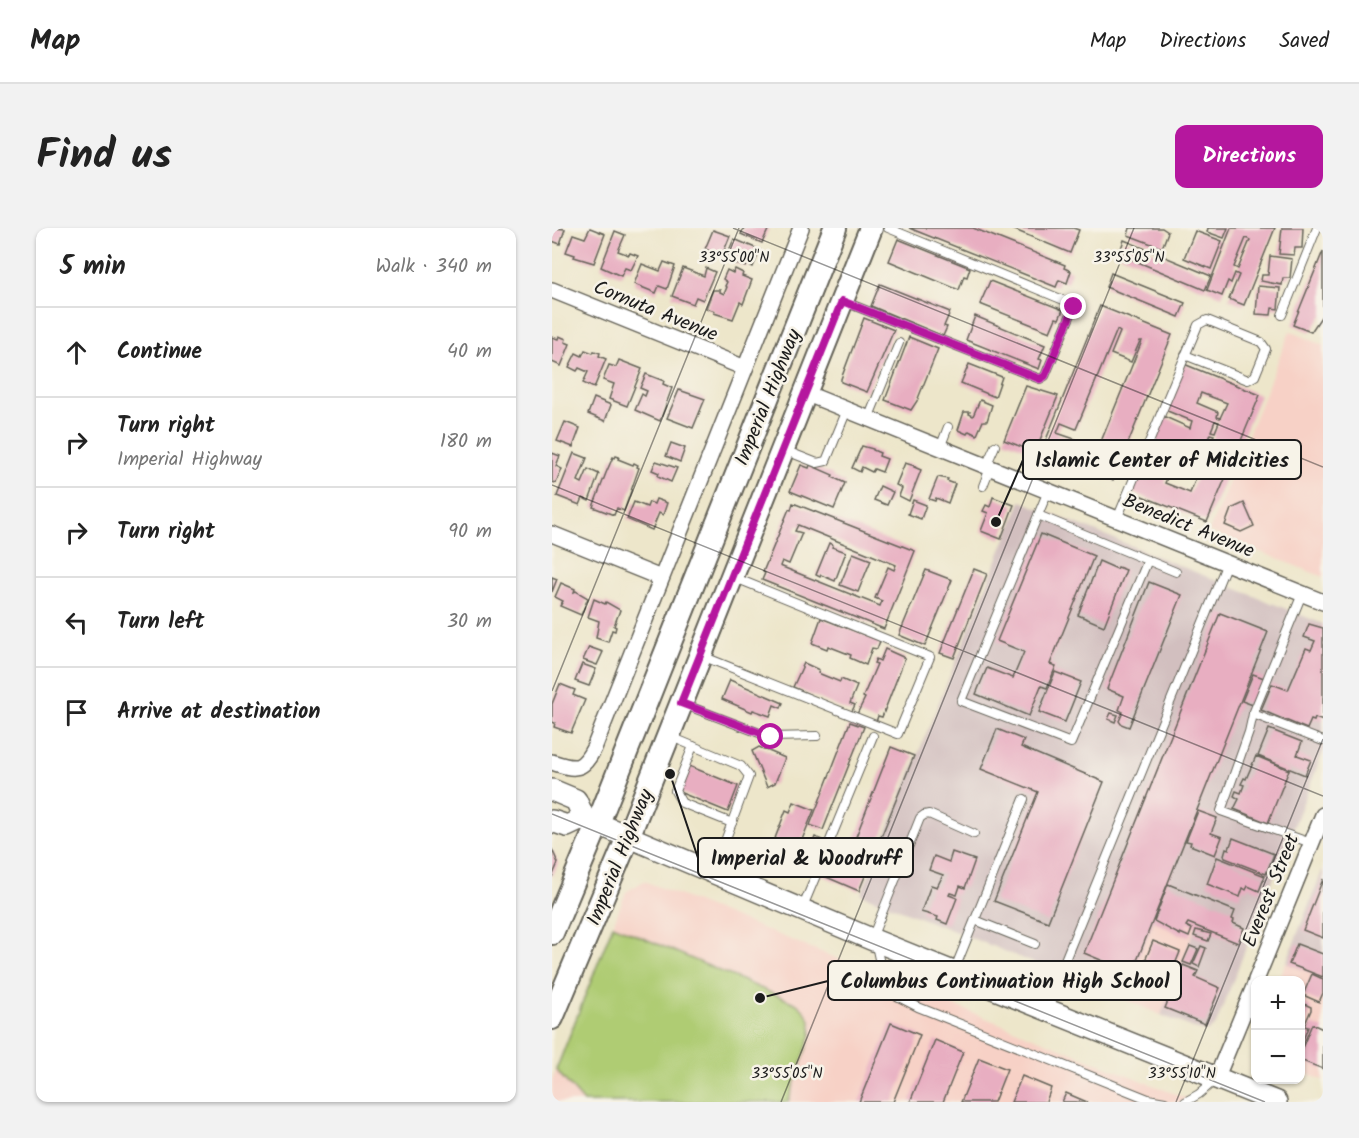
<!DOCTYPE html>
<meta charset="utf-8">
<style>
body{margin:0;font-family:Kalam,sans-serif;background:#f2f2f2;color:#222}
.controls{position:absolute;right:18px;bottom:18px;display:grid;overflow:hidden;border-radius:12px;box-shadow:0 2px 4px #0004}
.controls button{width:54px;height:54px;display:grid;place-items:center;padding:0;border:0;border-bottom:2px solid #e0e0e0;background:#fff;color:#222;font:30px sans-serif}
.stop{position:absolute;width:18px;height:18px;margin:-14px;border:4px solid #b5179e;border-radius:50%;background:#fff}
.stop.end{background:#b5179e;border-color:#fff;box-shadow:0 2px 6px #0008}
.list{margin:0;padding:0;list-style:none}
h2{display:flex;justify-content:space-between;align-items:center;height:78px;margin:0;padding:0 24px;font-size:26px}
h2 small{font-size:20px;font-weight:400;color:#767676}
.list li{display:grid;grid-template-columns:39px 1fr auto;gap:18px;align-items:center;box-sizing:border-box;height:90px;padding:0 24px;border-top:2px solid #e0e0e0}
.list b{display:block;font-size:22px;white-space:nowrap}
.list p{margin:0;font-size:20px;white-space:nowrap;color:#767676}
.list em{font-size:20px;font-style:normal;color:#767676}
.icon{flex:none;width:33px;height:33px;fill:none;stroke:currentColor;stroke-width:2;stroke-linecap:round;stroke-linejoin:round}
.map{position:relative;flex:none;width:771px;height:874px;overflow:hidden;border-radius:12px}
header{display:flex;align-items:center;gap:36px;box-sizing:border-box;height:84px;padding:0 30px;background:#fff;border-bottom:2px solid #e0e0e0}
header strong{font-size:28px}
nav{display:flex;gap:33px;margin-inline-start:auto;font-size:21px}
.intro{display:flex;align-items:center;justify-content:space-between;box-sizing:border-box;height:144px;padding:0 36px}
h1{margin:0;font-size:42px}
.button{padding:15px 27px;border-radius:12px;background:#b5179e;color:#fff;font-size:21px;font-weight:700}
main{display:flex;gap:36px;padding:0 36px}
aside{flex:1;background:#fff;border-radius:12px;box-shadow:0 2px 4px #0004}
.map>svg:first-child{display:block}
</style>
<header>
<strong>Map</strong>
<nav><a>Map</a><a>Directions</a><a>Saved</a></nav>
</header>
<div class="intro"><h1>Find us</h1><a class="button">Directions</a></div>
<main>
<aside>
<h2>5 min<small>Walk · 340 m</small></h2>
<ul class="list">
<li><svg class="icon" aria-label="ahead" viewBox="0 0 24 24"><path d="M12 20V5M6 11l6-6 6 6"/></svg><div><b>Continue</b></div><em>40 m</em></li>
<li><svg class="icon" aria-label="right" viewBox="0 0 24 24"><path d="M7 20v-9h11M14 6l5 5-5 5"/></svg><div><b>Turn right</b><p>Imperial Highway</p></div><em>180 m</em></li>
<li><svg class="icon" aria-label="right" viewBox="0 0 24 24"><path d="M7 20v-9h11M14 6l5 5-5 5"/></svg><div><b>Turn right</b></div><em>90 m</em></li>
<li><svg class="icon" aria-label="left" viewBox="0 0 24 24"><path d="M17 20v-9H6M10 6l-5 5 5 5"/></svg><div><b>Turn left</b></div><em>30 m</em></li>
<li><svg class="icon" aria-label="arrive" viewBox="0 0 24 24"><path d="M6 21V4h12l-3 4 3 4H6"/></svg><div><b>Arrive at destination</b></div></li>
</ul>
</aside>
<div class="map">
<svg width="771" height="874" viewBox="0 0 771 874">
<rect width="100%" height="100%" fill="#f7f3e8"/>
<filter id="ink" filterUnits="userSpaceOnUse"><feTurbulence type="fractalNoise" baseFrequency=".0167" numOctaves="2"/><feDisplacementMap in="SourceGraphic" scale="12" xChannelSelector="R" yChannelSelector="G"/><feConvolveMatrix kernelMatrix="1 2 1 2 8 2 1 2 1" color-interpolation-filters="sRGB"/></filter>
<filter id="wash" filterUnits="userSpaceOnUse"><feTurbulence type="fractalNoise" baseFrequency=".008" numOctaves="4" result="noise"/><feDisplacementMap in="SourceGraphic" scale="24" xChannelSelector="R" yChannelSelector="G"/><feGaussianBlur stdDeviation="1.35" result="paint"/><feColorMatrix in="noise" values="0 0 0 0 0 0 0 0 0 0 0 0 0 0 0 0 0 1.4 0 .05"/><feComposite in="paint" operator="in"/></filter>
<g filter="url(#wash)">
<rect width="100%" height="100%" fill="#ede6ca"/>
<g fill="#f7d1c6">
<path d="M738 103 771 117V349L657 303Z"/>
<path d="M92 653 643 874H0V852L74 664Z"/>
<path d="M606 683 645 698 609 787 570 770Z"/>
<path d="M734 735 771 750V852L749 844 748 752H727Z"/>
</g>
<g fill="#d2bfbf">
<path d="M469 273 771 396V524L664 796 656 803H649L609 787 644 698 606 683 570 770 309 666Z"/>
<path d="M771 641V750L734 735Z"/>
</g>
<path fill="#afcc73" stroke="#667448" stroke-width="1.5" d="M61 697 245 776C256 785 260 792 259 807L236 874H32L4 842Z"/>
<g id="blocks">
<g fill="#e8aec1" fill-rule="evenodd">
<path d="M0 0 13 1 8 16 0 13Z"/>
<path d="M38 0 53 6 42 35 22 29 23 27 14 24 21 6 33 10Z"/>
<path d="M192 0H217L210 15 189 6Z"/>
<path d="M357 0H421L513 37 512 40 519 43 515 55 507 52 504 59Z"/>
<path d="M458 0H521L527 2 518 25Z"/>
<path d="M578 0H610L616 4 610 20 576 7Z"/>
<path d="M656 0H676L672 10 655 4Z"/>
<path d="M679 0H723L692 77 677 71 687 47 683 45 679 55 676 53 670 68 655 62ZM694 10 698 12 686 41 682 39Z"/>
<path d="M730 0H751L750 20H743L742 27 727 26Z"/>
<path d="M161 2 178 8 170 28 153 21Z"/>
<path d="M63 3 73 7 66 23 77 27 78 25 86 28 79 42 73 40 69 48 49 39Z"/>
<path d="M643 3 670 13 659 41 632 30Z"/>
<path d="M182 11 208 22 201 39 195 36 194 39 173 32Z"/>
<path d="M346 11 418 40 415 49 412 48 407 62 337 33Z"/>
<path d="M572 12 659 48 653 62 567 26Z"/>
<path d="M771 23V86L759 104 741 97Z"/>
<path d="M718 28 740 31 738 50H731L730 57 709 53 710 47H716Z"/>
<path d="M112 34 123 38 115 61 107 58 104 65 82 56 90 36 108 43Z"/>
<path d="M131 40 152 48 154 40 163 44 151 72 144 69 141 76 120 68Z"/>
<path d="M183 41 191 45 190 48 200 52 191 76 188 74 181 91 162 85 163 83 154 80 161 62H168V64L172 66 175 59 173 58 175 54 171 51 175 42 181 45Z"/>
<path d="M559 45 633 75 627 89 554 59Z"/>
<path d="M438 53 511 82 507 91 504 90 498 104 428 76Z"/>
<path d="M328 56 398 84 392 98 395 99 391 108 319 78Z"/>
<path d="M706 58 728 60 726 81 720 80 719 87 704 86Z"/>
<path d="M548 78 620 107 561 252 540 244 544 234 541 233 590 113H588L579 134 559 126 568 104 565 102 524 201 509 195 505 205 540 217 534 230 532 229 527 239 489 224Z"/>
<path d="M423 88 493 117 487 131 490 132 487 141 414 112Z"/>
<path d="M312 90 342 102 315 164 289 154V151Z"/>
<path d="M7 108 14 111 13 114 18 116 9 138 0 134V109L6 111Z"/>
<path d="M357 109 386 121 365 173 359 182 333 172Z"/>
<path d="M33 122 41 125 42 123 48 125 47 128 54 131 42 160 31 155 36 144 27 140 25 143 17 139 24 125 30 128Z"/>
<path d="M67 132 90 141 75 178 57 171 62 156 51 152 57 137 64 139Z"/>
<path d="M417 136 450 149 443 169 409 155Z"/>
<path d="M632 136 708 167 655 294 580 264 611 188 638 200 640 193 613 182ZM649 165 675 175 668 190 665 189 666 184 645 175ZM663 193 667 194 663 204 659 203ZM658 206 662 207 654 225 651 224ZM628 218 653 228 638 265 613 255Z"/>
<path d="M94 146 112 153 111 156 120 160 108 193 83 182 90 166 93 168 95 163 88 160Z"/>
<path d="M474 158 506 168 483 224 452 212Z"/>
<path d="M127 162 153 171 141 200 115 190Z"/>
<path d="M42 170 59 177 53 193 36 186Z"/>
<path d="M428 172 440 177 435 193H431L425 207 417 203 415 206 406 202 412 184H418L417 186 421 188Z"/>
<path d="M13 194 28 200 21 219 5 213Z"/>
<path d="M119 215 133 220 128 234 114 228Z"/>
<path d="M310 218 321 221V222L328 225 327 228 335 231 330 244 322 241 320 244 310 239 308 244 300 240Z"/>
<path d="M0 225 8 228 4 238 10 241 4 255 0 254Z"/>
<path d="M22 225 35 230 26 253 30 255 36 241 47 246 37 273 31 270 28 277 5 268Z"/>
<path d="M64 228 67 229 66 231 81 237 82 235 86 237 85 239 87 240 72 283 65 280 62 287 41 279 54 245 61 229 63 230Z"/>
<path d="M104 233 125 240 119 254 106 248 107 245 100 242Z"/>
<path d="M353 235 363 238 362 239 369 242 357 273 347 268 350 260 344 257Z"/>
<path d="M249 237 257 240 258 237 281 247 280 249 293 255 282 281 238 263Z"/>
<path d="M386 249 396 251 395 253 403 256 396 275 384 270 383 273 377 271Z"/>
<path d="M328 258 341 264 335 277 322 272Z"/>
<path d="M441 269 462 277 449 311 429 303 436 285 431 283 434 277 438 279Z"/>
<path d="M104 271 115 275 111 287 107 285 100 302 75 291 82 274 95 279 97 274 102 276Z"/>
<path d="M361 272 374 277 369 291 356 286Z"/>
<path d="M241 275 363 323 332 401 210 352 213 345 211 344 237 281 239 282ZM246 297 344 337 342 342 336 339 323 370 330 373 328 378 228 338 230 333 237 336 250 305 243 303Z"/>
<path d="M692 275 702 298 689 304 673 297 679 281Z"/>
<path d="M489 306 542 328 498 436 504 438 495 460 489 458 477 488 424 466 435 440 461 450 472 424 445 413Z"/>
<path d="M277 315 281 317 280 319 294 324 283 353 269 347 268 349 264 347Z"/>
<path d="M301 325 319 332 306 364 288 357Z"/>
<path d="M547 333 565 341 566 339 574 342 552 398 526 387Z"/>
<path d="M422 341 435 346 402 430 388 425Z"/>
<path d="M374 342 400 352 373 418 347 407Z"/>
<path d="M0 349 5 351 0 364Z"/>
<path d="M597 354 630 367 577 499 569 496 567 493 571 484 567 482 572 468 555 461Z"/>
<path d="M9 355 23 361 22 364 24 363 36 370 29 387 8 378 11 373 3 369Z"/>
<path d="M42 371 53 376 54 374 68 382 62 398 64 399 63 403 60 402 56 414 44 410 47 393 36 389Z"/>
<path d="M668 385 716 404 580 745 532 725Z"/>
<path d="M269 390 328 413 325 421 320 420 314 437 298 430 299 427 276 418 275 421 260 415Z"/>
<path d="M757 396 771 400V493L763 490 762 493 759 492 755 501 709 482 720 456 736 462 754 420 759 422 763 413 752 409Z"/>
<path d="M37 419 51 424 45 437 31 432Z"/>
<path d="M333 421 353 430 330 489 326 488 324 494 305 486 313 470 311 469 325 436 322 435 324 431 328 433Z"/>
<path d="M252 435 267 442 266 445 288 454 289 451 305 458 298 475 303 477 299 485 241 459Z"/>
<path d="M30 436 44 441 37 458 23 453Z"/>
<path d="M503 444 529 454 513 494 487 484Z"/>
<path d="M701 446 712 450 701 477 690 473Z"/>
<path d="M178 452 231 475 229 480 222 477 218 488 201 482 200 484 170 471Z"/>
<path d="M8 456 23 462 21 467 33 472 19 505 2 499 3 495 0 494V476Z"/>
<path d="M559 485 566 487 563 494 556 491Z"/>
<path d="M298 494 312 499 271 602 258 597Z"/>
<path d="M445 501 472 512 469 519 552 554 496 694 442 673 486 564 429 541Z"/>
<path d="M717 501 750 514 745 527 759 532 753 547 706 528Z"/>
<path d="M207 519 233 530 223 555 215 559 200 523Z"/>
<path d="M339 519 362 528 307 663 251 639 263 609 298 624Z"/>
<path d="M704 528 737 542 716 595 682 581 687 571 682 568 684 563 689 565 692 557 689 556 692 550 694 551Z"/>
<path d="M137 538 186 558 176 584 127 564Z"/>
<path d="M242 574 262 582 241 634 222 626 226 615 222 613 234 582 238 584Z"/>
<path d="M646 583 665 590 659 605 670 609 663 627 638 617 639 614 634 613Z"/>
<path d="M681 610 722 626 714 646 673 630 672 627 674 620 677 621Z"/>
<path d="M0 621 6 635 0 649Z"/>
<path d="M400 624 423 632 413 660 408 658 405 667 398 665 397 667 405 670 395 696 385 692 386 689 369 684 379 657 385 659 391 647 377 642 382 628 397 634Z"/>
<path d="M665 629 713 648 707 663 696 658 694 662 691 660 688 669 655 656Z"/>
<path d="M771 651V710L751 702Z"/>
<path d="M616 656 683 683 680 691 682 692 681 695 692 700 686 715 636 695 634 698 640 701 637 709 628 705V707L602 693Z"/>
<path d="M644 702 659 706 656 713 642 708Z"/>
<path d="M601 713 628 724 617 751 615 752 594 743 595 741 590 740Z"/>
<path d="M745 716 771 726V749L737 736Z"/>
<path d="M638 718 646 721 639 737 631 734Z"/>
<path d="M649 718 654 720 647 739 641 736Z"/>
<path d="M631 737 646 743 643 749 668 760 653 796 613 780Z"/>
<path d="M760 746 771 751V765L767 774 751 767Z"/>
<path d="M748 774 759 779V782L752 798 756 799 749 817Z"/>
<path d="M339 795 368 807 341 874H307Z"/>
<path d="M760 796 771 801V841L748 832V825Z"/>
<path d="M383 812 411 824 391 874H358Z"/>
<path d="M427 830 455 841 442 874H409Z"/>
<path d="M470 848 499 860 494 874H459Z"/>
<path d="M514 865 535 874H510Z"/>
</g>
</g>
</g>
<g filter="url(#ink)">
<use href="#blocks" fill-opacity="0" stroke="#656359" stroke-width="1.5"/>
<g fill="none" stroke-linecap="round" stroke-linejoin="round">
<defs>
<g id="service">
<path d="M293 74 488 151 493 148 522 79 521 76 336 0"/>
<path d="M730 87 765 0"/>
<path d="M316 191 347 115"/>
<path d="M388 220 396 199"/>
<path d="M232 222 265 235 274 233 295 182"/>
<path d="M434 238 443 218"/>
<path d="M431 258 438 240"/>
<path d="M496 263 409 473 519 515 596 332"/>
<path d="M486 287 624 344"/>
<path d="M565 291 646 97 655 92 709 114 714 121 703 148 696 152 633 127"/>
<path d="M750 366 701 486 697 504 669 583 759 615"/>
<path d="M150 428 346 506 378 429 181 349"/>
<path d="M131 476 218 509 265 508"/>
<path d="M701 486 771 513"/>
<path d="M117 508 189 538 197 548 162 643"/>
<path d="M141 518 123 563 130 575 180 595"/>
<path d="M277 615 321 508"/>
<path d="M250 681 265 645"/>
<path d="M423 692 483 716"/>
<path d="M320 710 368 590 372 587 377 586 422 606"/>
<path d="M324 717 331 750 339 765 366 779 596 871 613 874"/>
<path d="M402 743 472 571"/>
<path d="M493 781 675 335"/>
<path d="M633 874 647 866 663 852"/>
</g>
<g id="minor">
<path d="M0 62 193 140"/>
<path d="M253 165 771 374"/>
<path d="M0 306 109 350"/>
<path d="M0 534C24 542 30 543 42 520L249 0"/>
<path d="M704 752 771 587"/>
<path d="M664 851 704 754"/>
</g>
<g id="secondary">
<path d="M0 562 24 572 32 590"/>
<path d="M0 593 15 598 32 590 319 711 724 874"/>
</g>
<g id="primary">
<path d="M0 705 46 595 283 0"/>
<path d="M0 790 76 609 319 0"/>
</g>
</defs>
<use href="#service" stroke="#656359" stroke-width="10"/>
<use href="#minor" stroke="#656359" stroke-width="18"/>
<use href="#secondary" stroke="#656359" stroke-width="24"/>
<use href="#primary" stroke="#656359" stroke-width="26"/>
<use href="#service" stroke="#fff" stroke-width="8"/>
<use href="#minor" stroke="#fff" stroke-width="15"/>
<use href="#secondary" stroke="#fff" stroke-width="21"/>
<use href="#primary" stroke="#fff" stroke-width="22"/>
</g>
</g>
<g fill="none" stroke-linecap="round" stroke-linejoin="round" filter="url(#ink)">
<path stroke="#b5179e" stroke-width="8" d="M219 509 129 475 290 73 488 151 493 148 522 79"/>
</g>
<path fill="none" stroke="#1c1c1c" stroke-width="1.5" stroke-opacity="0.45" d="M181 0 771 239M0 257 771 568M0 463 187 0M0 586 713 874M229 874 582 0M624 874 771 511"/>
<g text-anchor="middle" stroke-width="5" stroke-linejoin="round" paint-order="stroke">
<g font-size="20" fill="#1c1c1c" stroke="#f7f3e8">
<text transform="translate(104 82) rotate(22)" y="7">Cornuta Avenue</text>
<text transform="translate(215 169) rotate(-68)" y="7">Imperial Highway</text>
<text transform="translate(637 297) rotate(22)" y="7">Benedict Avenue</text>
<text transform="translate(67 629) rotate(-68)" y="7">Imperial Highway</text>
<text transform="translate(718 662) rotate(-68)" y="7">Everest Street</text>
</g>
</g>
<g font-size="15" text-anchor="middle" fill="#1c1c1c" stroke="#f7f3e8" stroke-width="5" stroke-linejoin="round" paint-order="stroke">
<text x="182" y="34">33°55'00"N</text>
<text x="577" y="34">33°55'05"N</text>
<text x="235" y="850">33°55'05"N</text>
<text x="630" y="850">33°55'10"N</text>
</g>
<path fill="none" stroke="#1c1c1c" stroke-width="2" d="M444 294L471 232M118 546L146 630M208 770L276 753"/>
<g fill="#1c1c1c" stroke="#f7f3e8" stroke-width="2">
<circle cx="444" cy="294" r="6"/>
<circle cx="118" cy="546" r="6"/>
<circle cx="208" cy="770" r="6"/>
</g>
<g fill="#f7f3e8" stroke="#1c1c1c" stroke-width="2">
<rect x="471" y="212" width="278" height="39" rx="6"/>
<rect x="146" y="610" width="215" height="39" rx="6"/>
<rect x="276" y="733" width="353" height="39" rx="6"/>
</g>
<g font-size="21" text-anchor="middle" font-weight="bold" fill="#1c1c1c">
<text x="610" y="239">Islamic Center of Midcities</text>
<text x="254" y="637">Imperial &amp; Woodruff</text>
<text x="453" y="760">Columbus Continuation High School</text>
</g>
</svg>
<div class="controls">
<button>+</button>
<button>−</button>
</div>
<div class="stop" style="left:219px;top:509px"></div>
<div class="stop end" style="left:522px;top:79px"></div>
</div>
</main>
